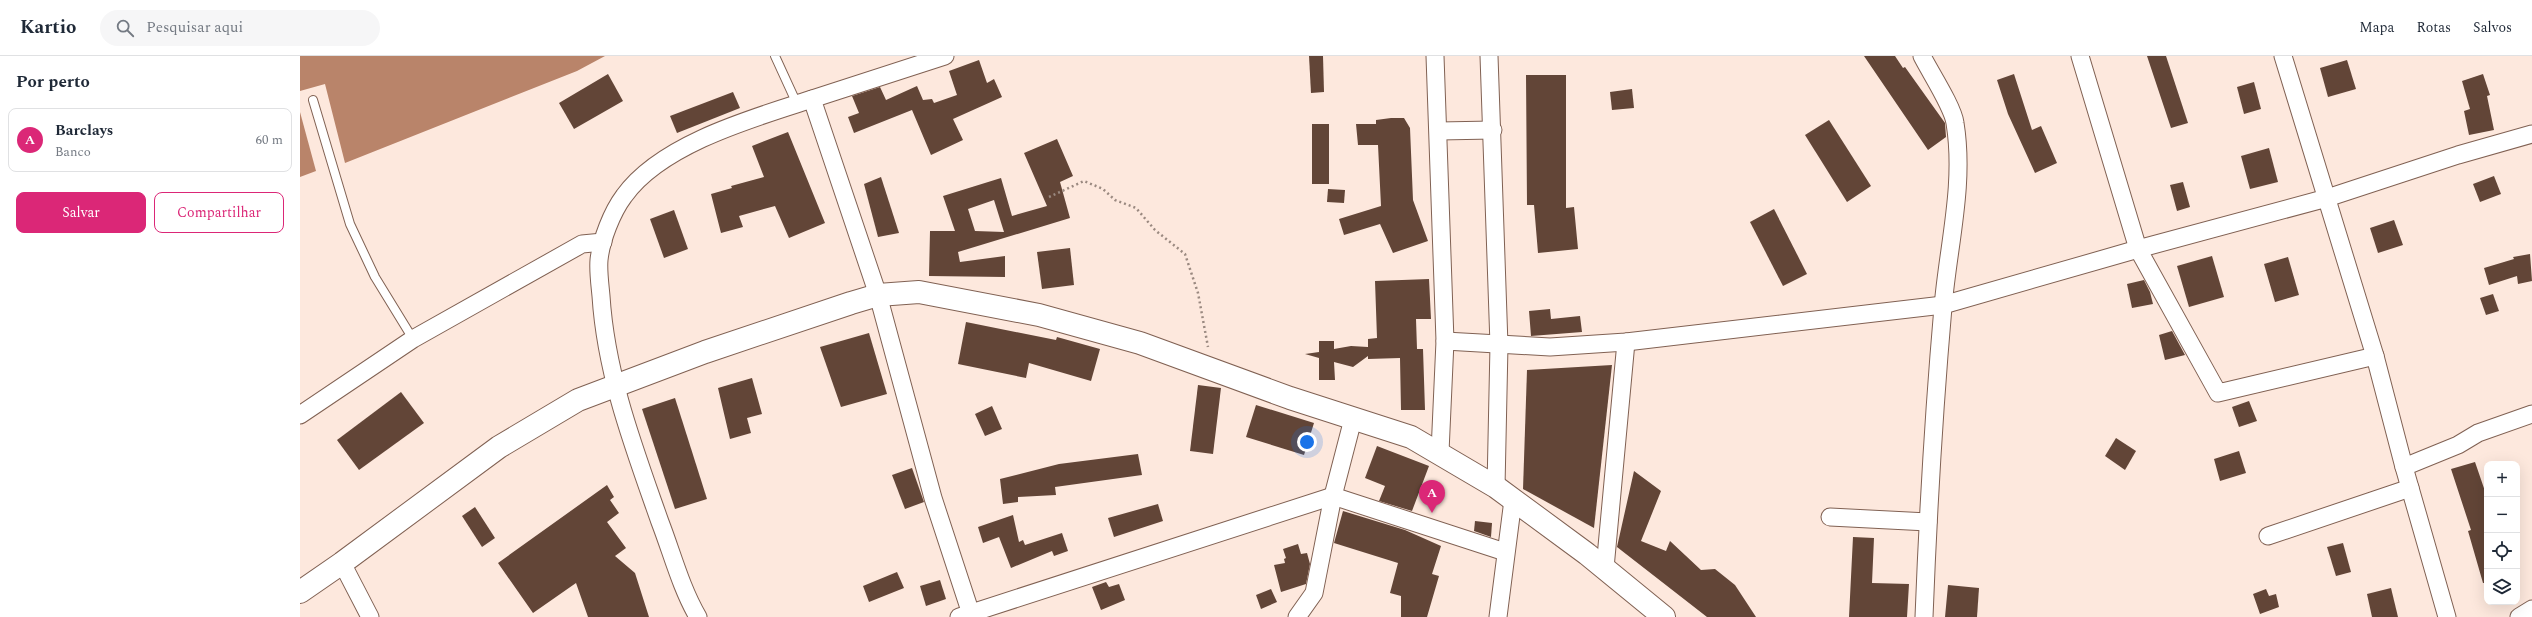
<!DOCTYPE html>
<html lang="pt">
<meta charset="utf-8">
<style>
body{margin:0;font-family:Spectral,serif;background:#f6f6f7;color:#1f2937}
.controls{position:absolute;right:12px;bottom:12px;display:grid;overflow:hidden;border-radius:8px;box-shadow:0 4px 16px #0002}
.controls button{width:36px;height:36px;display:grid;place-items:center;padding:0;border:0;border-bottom:1px solid #e0e1e3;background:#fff;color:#1f2937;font:20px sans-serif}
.you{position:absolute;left:1007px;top:386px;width:14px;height:14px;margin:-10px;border:3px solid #fff;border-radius:50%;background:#1a73e8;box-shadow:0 0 0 6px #1a73e833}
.badge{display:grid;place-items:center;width:26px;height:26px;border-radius:50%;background:#db2777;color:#fff;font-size:13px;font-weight:700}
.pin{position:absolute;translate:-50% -33px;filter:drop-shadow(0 1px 2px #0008)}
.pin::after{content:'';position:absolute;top:21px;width:14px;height:12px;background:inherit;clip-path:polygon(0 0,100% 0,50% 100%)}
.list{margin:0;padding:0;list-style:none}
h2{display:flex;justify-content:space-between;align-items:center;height:52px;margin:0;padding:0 16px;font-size:17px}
h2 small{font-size:13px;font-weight:400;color:#747a83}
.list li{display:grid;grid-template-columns:26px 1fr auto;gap:12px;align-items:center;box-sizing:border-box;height:64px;margin:0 8px 8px;padding:0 8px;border:1px solid #e0e1e3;border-radius:8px}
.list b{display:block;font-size:15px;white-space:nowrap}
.list p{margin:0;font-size:13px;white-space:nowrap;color:#747a83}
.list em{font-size:13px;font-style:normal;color:#747a83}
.actions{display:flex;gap:8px;padding:12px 16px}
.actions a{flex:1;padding:9px 0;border:1px solid #db2777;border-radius:8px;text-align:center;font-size:14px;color:#db2777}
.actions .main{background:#db2777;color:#fff}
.icon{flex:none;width:22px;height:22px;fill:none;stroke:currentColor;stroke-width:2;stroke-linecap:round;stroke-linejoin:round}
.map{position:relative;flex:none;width:2232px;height:561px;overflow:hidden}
header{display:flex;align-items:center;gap:24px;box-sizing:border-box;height:56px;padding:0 20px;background:#fff;border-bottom:1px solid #e0e1e3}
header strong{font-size:19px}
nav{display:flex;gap:22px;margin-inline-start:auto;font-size:14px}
.search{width:280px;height:36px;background:#f6f6f7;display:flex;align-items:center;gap:10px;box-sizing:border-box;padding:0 14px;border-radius:22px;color:#747a83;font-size:15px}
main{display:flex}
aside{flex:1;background:#fff}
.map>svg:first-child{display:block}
</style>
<header>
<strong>Kartio</strong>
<div class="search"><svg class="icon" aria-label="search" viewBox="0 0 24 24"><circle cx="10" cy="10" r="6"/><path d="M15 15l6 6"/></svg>Pesquisar aqui</div>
<nav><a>Mapa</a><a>Rotas</a><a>Salvos</a></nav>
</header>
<main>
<aside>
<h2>Por perto<small></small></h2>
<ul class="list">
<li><span class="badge">A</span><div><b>Barclays</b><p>Banco</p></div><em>60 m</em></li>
</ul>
<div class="actions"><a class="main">Salvar</a><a>Compartilhar</a></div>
</aside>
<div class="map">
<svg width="2232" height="561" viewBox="0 0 2232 561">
<rect width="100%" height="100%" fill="#fde8dd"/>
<g fill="#b9846a">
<path d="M0 0H305L277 15 45 107 25 28 0 35Z"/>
<path d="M0 56 16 115 0 121Z"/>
</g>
<g fill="#624537" fill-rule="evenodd">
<path d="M1009 0H1023L1024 36 1011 37Z"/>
<path d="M1564 0H1595L1603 12 1605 11 1645 67 1646 81 1628 94Z"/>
<path d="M1847 0H1866L1888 67 1871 72Z"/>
<path d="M679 4 687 27 694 23 702 41 653 63 663 84 631 99 612 54 554 77 548 61 559 57 552 40 580 31 586 44 617 30 623 44 632 43 634 47 657 39 649 15Z"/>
<path d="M2047 4 2056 33 2028 41 2020 12Z"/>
<path d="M308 18 323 45 274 73 259 47Z"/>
<path d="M1714 18 1732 74 1741 70 1757 107 1735 117 1708 58 1697 24Z"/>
<path d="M2183 18 2190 39 2187 40 2194 74 2169 79 2164 55 2170 53 2162 25Z"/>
<path d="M1226 19H1266V152L1274 151 1278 193 1238 197 1234 149H1227Z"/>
<path d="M1954 26 1961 53 1944 58 1937 31Z"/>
<path d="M1332 33 1334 52 1312 54 1310 36Z"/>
<path d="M433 36 440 52 377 77 370 60Z"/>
<path d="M1091 62H1104L1110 72 1113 144 1128 185 1093 197 1080 168 1044 179 1039 163 1081 150 1078 89H1058L1056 68H1076V64Z"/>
<path d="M1529 64 1571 130 1547 146 1505 79Z"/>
<rect x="1012" y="68" width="17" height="60"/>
<path d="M488 76 525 167 489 182 475 150 439 160 443 171 421 177 411 138 432 132 431 130 464 121 452 90Z"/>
<path d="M757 83 773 120 760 126 770 162 658 196 660 206 705 200V221L629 220 630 175H655L643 140 701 122 712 160 747 150 724 97ZM694 144 704 176 675 175 668 153Z"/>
<path d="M1969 92 1978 126 1950 133 1941 100Z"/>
<path d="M2194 120 2201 138 2180 146 2173 128Z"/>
<path d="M581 121 599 177 578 181 564 128Z"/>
<path d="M1883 126 1890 151 1877 155 1870 129Z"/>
<path d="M1028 133 1045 134 1044 147 1027 146Z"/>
<path d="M1474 153 1507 218 1483 230 1450 166Z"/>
<path d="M374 154 388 193 364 202 350 163Z"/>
<path d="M2094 164 2103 189 2078 197 2070 172Z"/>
<path d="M770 192 774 229 742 233 737 196Z"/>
<path d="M2230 198 2232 225 2218 228 2217 220 2189 229 2184 212 2214 203 2213 201Z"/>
<path d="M1912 200 1924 241 1889 251 1877 210Z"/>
<path d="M1988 201 1999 239 1975 246 1964 208Z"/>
<path d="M1129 223 1131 263H1116L1117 293H1123L1125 354H1101L1100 302 1068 303V300L1053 311 1034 306 1035 324H1019V302L1005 298 1019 296V285H1034V293L1051 290 1068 291V283L1077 282 1075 225Z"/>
<path d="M1844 224 1850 236 1853 248 1832 252 1827 228Z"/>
<path d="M2193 238 2199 255 2186 259 2180 242Z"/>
<path d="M1250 253 1251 263 1280 260 1282 276 1231 280 1229 255Z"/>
<path d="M666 266 756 284 757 281 800 293 791 325 729 307 726 322 658 308Z"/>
<path d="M1872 275 1885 299 1865 304 1859 279Z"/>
<path d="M569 277 587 338 541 351 520 291Z"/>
<path d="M1312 309 1294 472 1223 433 1227 314Z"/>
<path d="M452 322 462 358 447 362 451 377 430 383 418 332Z"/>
<path d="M898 329 921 332 913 398 890 395Z"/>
<path d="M101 336 124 367 59 414 37 384Z"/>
<path d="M375 342 407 443 375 453 342 353Z"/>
<path d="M1949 345 1957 365 1939 371 1932 351Z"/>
<path d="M956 349 1014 367 1004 399 946 381Z"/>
<path d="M692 350 702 373 685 380 675 358Z"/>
<path d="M1816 382 1836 395 1825 414 1805 400Z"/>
<path d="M1077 390 1129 410 1112 455 1079 445 1085 430 1065 422Z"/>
<path d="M1939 395 1946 417 1920 425 1914 403Z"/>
<path d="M838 398 842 419 755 431 756 439 718 441V446L703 448 700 423 759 408Z"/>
<path d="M2175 406 2187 441V527H2183L2168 475 2171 474 2151 413Z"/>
<path d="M612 412 624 446 605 453 592 419Z"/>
<path d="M1334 415 1361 435 1341 485 1366 495 1370 485 1401 514 1415 513 1435 529 1456 561H1407L1317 491Z"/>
<path d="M307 429 314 441 310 444 319 457 307 466 326 492 315 500 335 517 349 561H288L276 527 233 557 198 507Z"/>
<path d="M858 448 863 465 814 481 808 462Z"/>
<path d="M175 451 195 482 182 491 162 460Z"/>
<path d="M1043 455 1105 474 1141 490 1132 518 1139 520 1127 561H1101V540L1090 537 1098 507 1034 487Z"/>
<path d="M713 459 719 486 723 484 725 489 762 477 768 495 754 500 752 495 711 512 699 481 683 487 678 471Z"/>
<path d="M1175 465 1192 467 1191 481 1174 475Z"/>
<path d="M1553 481 1574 482 1572 527 1609 528 1607 561H1549Z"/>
<path d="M2043 487 2051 516 2036 520 2027 491Z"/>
<path d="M998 488 1001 498 1007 497 1010 508 1006 528 981 536 974 509 985 507 984 503 986 502 983 493Z"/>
<path d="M597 516 604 532 569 546 563 530Z"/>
<path d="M640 524 646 543 626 550 620 530Z"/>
<path d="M806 526 809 531 819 528 825 544 801 554 792 531Z"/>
<path d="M1648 529 1679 532 1677 561H1645Z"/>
<path d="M2091 532 2098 561H2072L2067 538Z"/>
<path d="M971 533 977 546 961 553 956 539Z"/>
<path d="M1966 533 1969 540 1976 538 1979 551 1960 558 1953 538Z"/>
</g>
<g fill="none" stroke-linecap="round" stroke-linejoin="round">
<defs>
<g id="lane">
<path d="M475 0 497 48"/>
<path d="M13 44 50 168 75 221 113 283"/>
</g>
<g id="street">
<path d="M645 0 512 43 578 239 633 442 672 561"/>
<path d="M1135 0 1145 285 1140 396"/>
<path d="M1189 0 1199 289 1196 431"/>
<path d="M1622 0C1630 16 1653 51 1655 67 1665 129 1648 190 1643 251 1634 354 1628 457 1624 561"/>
<path d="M1780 0 1838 193 1918 337 2075 300"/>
<path d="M1983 0 2075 300 2104 411 2147 561"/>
<path d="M1139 75 1193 74"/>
<path d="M1145 285 1250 291 1326 286 1643 249 1838 193 2027 142 2158 99 2232 78"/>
<path d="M0 359 113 283 282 188 303 186"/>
<path d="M2104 411 2158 389 2178 377 2232 358"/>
<path d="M1530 461 1628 466"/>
<path d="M1968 480 2110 432"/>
<path d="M42 507 70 561"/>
<path d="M1305 512 1326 286"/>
<path d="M398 561C381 532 372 497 360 466 334 392 306 319 301 240 300 229 298 215 299 204 301 184 312 156 324 140 361 88 453 62 512 43"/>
<path d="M659 561 1033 440 1205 496"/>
<path d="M997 561 1014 537 1033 440 1053 363"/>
<path d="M1198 561 1213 444"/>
<path d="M2219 561 2232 553"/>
</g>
<path id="secondary" d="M0 536 42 507 199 391 278 344 405 296 551 247 578 239 619 236 739 259 840 287 990 342 1111 381 1196 431 1287 498 1364 561"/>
</defs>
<use href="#lane" stroke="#806153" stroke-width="10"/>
<use href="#street" stroke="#806153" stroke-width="19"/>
<use href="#secondary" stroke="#806153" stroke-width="24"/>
<path stroke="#9a8980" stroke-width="2.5" stroke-dasharray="2 3" stroke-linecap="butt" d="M749 141 784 125 803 133 815 144 836 152 855 174 885 198 898 237 908 291"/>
<use href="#lane" stroke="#fff" stroke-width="8"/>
<use href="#street" stroke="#fff" stroke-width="17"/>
<use href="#secondary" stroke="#fff" stroke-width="22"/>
</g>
</svg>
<div class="controls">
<button>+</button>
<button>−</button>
<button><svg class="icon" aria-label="locate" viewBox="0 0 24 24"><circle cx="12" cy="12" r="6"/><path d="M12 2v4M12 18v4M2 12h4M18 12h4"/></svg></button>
<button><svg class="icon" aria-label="layers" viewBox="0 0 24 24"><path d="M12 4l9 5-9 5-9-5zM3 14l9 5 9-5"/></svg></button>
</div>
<div class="you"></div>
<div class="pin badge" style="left:1132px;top:457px">A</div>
</div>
</main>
